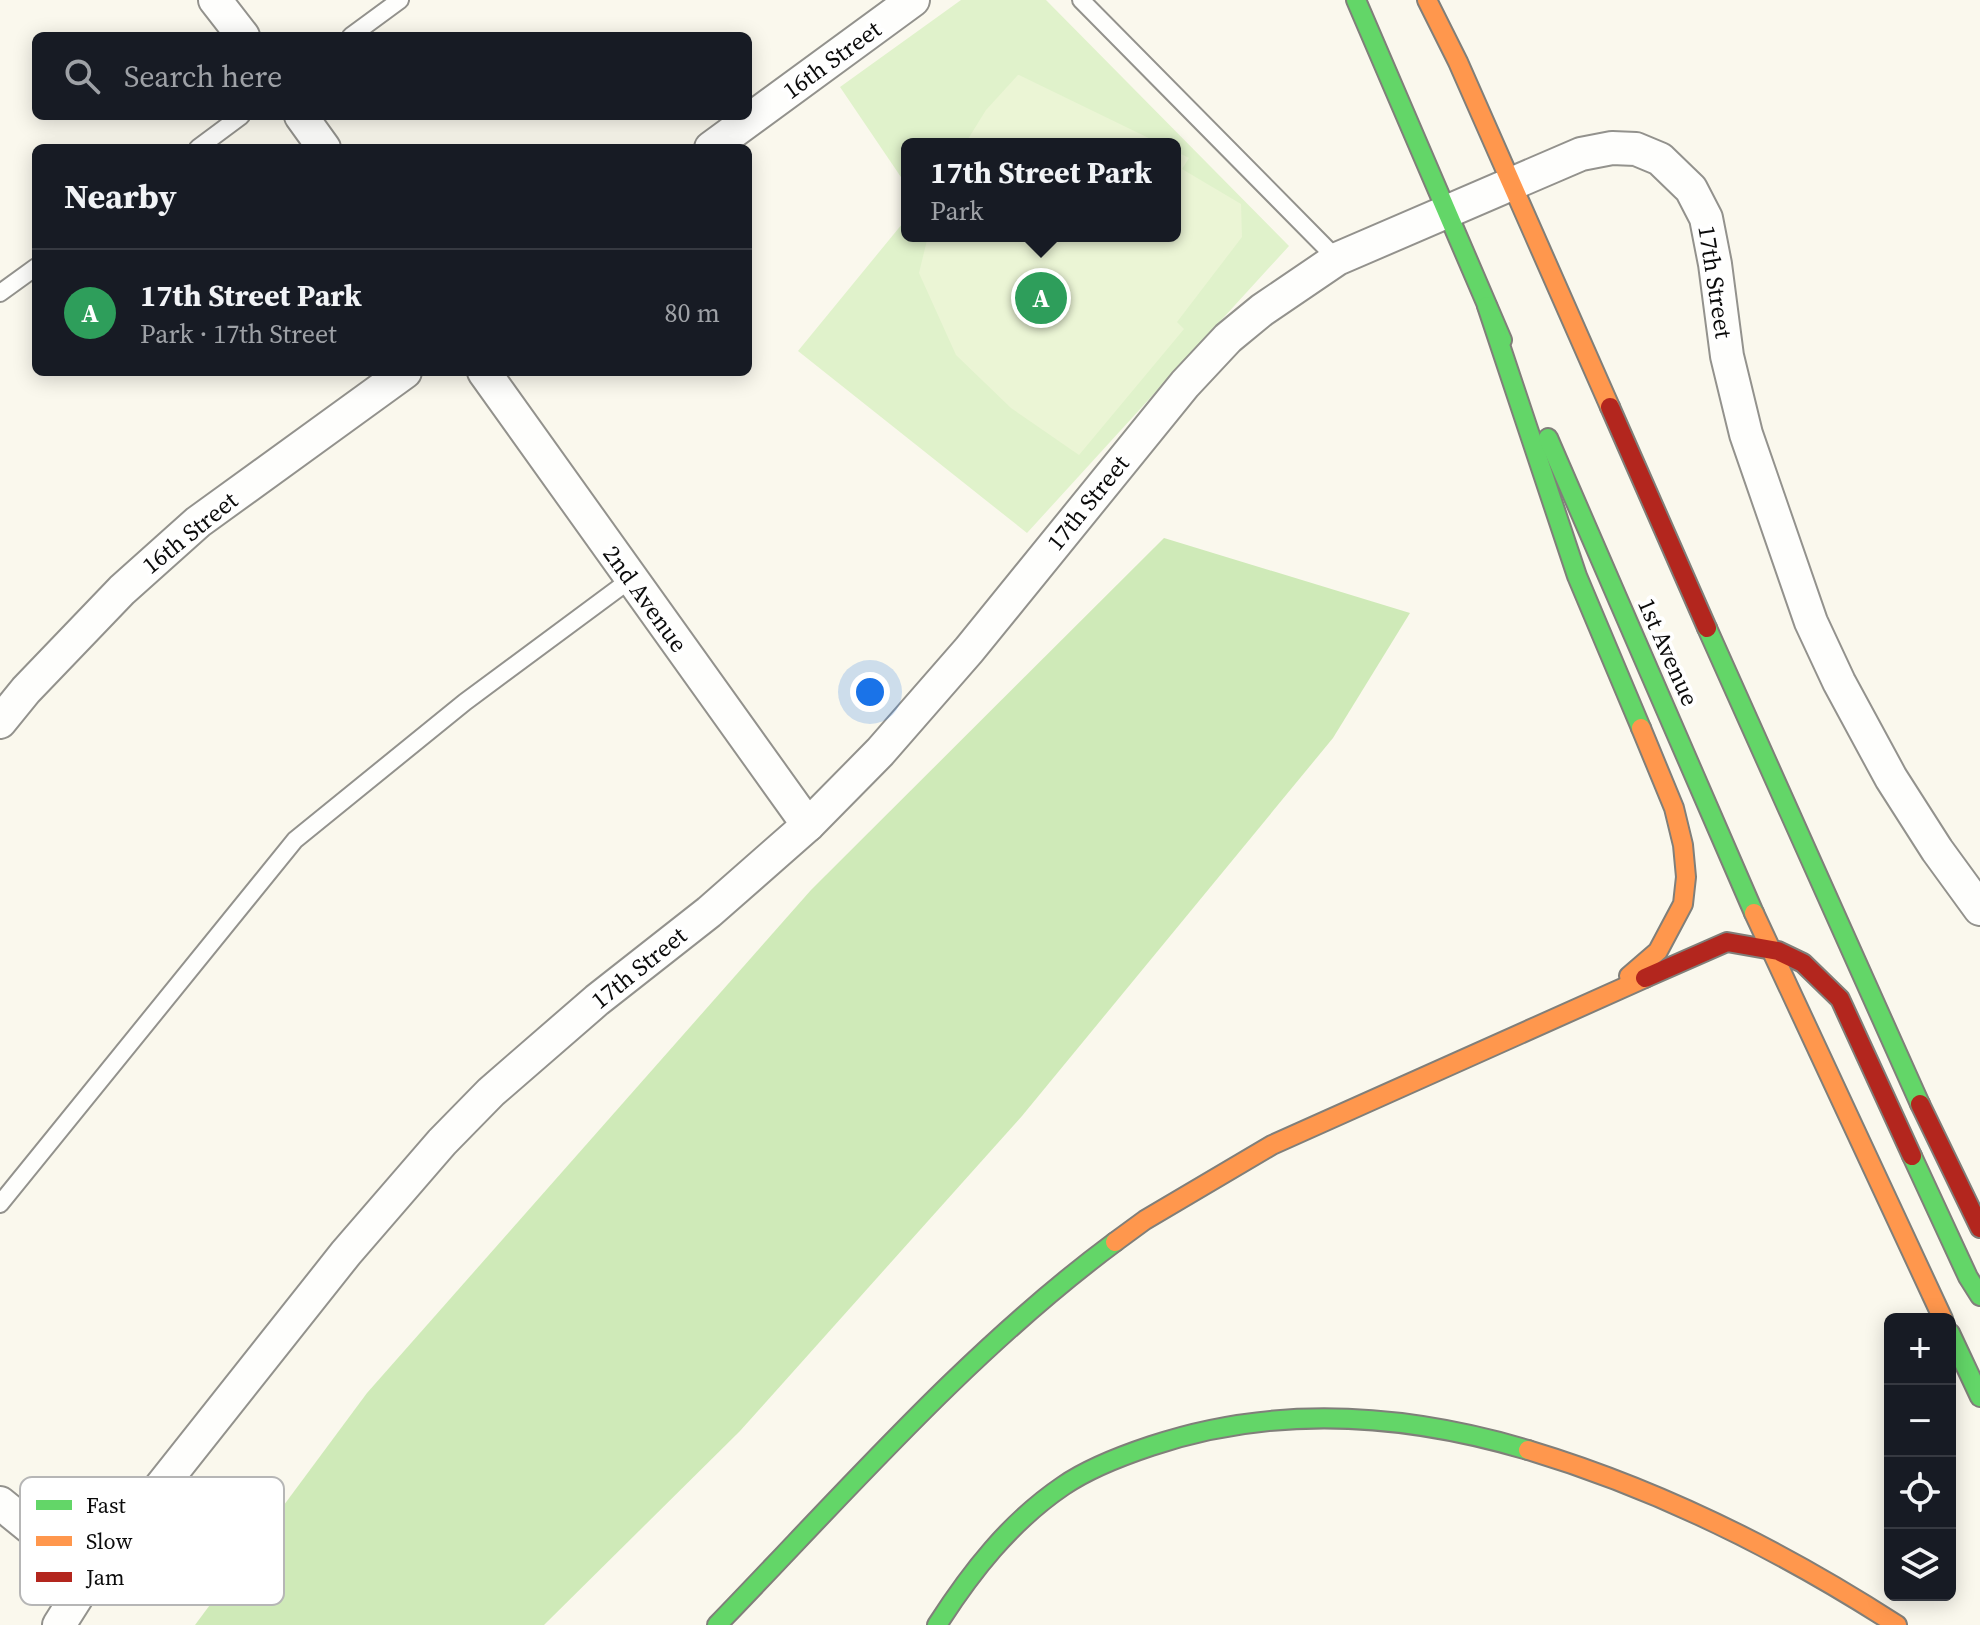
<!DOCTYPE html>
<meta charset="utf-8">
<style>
body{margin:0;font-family:"Source Serif 4",serif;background:#20242c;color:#f1f3f6}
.controls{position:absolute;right:24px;bottom:24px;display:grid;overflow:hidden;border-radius:12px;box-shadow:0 4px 20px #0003}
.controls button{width:72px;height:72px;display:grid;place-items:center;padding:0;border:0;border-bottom:2px solid #363941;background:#171b24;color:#f1f3f6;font:40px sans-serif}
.you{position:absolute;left:870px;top:692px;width:28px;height:28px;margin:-20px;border:6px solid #fff;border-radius:50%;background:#1a73e8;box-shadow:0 0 0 12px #1a73e833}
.badge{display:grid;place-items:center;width:52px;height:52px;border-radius:50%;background:#afb0b0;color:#fff;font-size:26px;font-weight:700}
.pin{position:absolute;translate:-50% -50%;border:4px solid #fff;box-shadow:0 2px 8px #0006}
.popup{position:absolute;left:901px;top:138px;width:280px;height:104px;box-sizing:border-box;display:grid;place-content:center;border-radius:12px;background:#171b24;filter:drop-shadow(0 2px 6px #0005);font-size:26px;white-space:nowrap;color:#9ea1a6}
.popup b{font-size:30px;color:#f1f3f6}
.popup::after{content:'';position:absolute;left:50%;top:100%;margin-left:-16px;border:16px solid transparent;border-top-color:#171b24}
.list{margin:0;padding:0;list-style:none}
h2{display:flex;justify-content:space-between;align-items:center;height:104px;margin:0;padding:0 32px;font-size:34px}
h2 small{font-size:26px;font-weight:400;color:#9ea1a6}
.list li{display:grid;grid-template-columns:52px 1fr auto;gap:24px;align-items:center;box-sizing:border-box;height:128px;padding:0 32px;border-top:2px solid #363941}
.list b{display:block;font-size:30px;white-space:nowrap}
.list p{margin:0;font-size:26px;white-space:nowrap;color:#9ea1a6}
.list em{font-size:26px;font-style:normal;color:#9ea1a6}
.icon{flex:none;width:44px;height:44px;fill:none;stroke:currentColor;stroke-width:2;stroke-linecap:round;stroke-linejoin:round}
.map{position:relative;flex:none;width:1980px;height:1625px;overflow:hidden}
.search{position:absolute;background:#171b24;box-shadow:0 4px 20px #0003;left:32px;top:32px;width:720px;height:88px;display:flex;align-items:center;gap:20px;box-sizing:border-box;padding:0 28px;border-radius:12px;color:#9ea1a6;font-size:30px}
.panel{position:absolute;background:#171b24;box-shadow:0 4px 20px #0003;left:32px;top:144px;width:720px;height:232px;border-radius:12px}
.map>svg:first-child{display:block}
</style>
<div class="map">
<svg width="1980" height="1625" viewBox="0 0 1980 1625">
<rect width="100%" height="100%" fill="#faf8ed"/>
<path fill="#e0f2cb" d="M961 0H1046L1289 246 1027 533 798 351 907 218V236H1175V144H907V186L840 87Z"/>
<path fill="#cfeab8" d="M1164 538 1410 613 1333 738 1022 1116 740 1431 544 1625H195L367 1393 811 890Z"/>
<g fill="#ebf5d5">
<path d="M1018 75H1019L1161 144H965L986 110Z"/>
<path d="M1175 151 1189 158 1182 169 1241 204 1242 237 1177 322 1184 329 1079 455 1011 408 956 355 919 273 928 236H1175Z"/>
</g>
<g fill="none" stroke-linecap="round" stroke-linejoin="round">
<defs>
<g id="lane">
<path d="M1081 0 1337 259"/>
<path d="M351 36 400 0"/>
<path d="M198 148 241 116"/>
<path d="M0 293 36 267"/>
<path d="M0 1204 295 840 465 702 631 579"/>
</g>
<g id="street">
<path d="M215 0 243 36"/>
<path d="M301 116 324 148"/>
<path d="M711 148 913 0"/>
<path d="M484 372 808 825"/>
<path d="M0 722 26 690 122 590 198 522 405 372"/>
<path d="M0 1503 90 1576"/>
<path d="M59 1625 90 1576 346 1253 442 1142 491 1092 597 1000 709 912 808 825 880 752 969 650 1185 384 1228 338 1262 310 1337 259 1581 154 1612 148 1636 149 1660 159 1691 189 1706 218 1715 264 1727 356 1746 434 1811 622 1839 682 1891 778 1937 850 1980 909"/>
</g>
<g id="fast">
<path d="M1356 0 1502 340"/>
<path d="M1487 306 1577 576 1641 728"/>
<path d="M1548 438 1754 913"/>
<path d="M1707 628 1920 1104"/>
<path d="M1912 1156 1968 1277 1980 1296"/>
<path d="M1950 1333 1980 1397"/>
<path d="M717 1625C844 1494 968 1351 1115 1242"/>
<path d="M937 1625C971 1572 1010 1522 1063 1486 1089 1468 1121 1456 1151 1446 1276 1404 1403 1413 1528 1450"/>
</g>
<g id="slow">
<path d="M1427 0 1458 62 1610 407"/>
<path d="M1754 913 1943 1319"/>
<path d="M1629 976 1658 951 1683 904 1686 877 1683 845 1674 808 1641 728"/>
<path d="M1115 1242 1145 1220 1272 1145 1645 978"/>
<path d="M1528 1450C1661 1490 1781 1550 1897 1625"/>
</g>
<g id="jam">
<path d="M1610 407 1707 628"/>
<path d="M1645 978 1727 942 1778 951 1803 963 1840 999 1912 1156"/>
<path d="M1920 1104 1980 1228"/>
</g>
</defs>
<use href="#lane" stroke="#93928d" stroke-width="20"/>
<use href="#street" stroke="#93928d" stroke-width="36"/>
<use href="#fast" stroke="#807f7a" stroke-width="22"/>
<use href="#slow" stroke="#807f7a" stroke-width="22"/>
<use href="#jam" stroke="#807f7a" stroke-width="22"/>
<use href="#lane" stroke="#fefefc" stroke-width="16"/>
<use href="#street" stroke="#fefefc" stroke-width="32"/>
<use href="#fast" stroke="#63d668" stroke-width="18"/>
<use href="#slow" stroke="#ff974d" stroke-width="18"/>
<use href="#jam" stroke="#b3261e" stroke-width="18"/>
</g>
<g text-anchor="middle" stroke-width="8" stroke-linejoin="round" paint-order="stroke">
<g font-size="24" fill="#0b0b0b" stroke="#fff">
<text transform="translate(832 60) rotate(-36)" y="8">16th Street</text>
<text transform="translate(1715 282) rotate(81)" y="8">17th Street</text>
<text transform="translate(1088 503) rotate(-51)" y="8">17th Street</text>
<text transform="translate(190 533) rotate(-39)" y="8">16th Street</text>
<text transform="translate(645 599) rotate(54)" y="8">2nd Avenue</text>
<text transform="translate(1668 652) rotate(66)" y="8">1st Avenue</text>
<text transform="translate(639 968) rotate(-39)" y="8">17th Street</text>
</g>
</g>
<rect x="20" y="1477" width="264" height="128" rx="12" fill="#fff" stroke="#b6b6b6" stroke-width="2"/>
<rect x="36" y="1500" width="36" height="10" fill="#63d668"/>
<rect x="36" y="1536" width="36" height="10" fill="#ff974d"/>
<rect x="36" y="1572" width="36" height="10" fill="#b3261e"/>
<g font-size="22" fill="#0b0b0b">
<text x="86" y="1513">Fast</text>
<text x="86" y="1549">Slow</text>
<text x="86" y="1585">Jam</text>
</g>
</svg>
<div class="controls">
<button>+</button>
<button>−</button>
<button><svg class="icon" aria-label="locate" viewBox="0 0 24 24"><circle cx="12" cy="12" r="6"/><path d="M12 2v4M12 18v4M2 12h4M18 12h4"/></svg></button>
<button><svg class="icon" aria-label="layers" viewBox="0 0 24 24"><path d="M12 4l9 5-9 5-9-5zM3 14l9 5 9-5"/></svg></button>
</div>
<div class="you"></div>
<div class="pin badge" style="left:1041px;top:298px;background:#2e9e5b">A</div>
<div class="popup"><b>17th Street Park</b>Park</div>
<div class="search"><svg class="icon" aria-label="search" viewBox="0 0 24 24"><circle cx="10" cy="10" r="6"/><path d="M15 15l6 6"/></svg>Search here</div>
<section class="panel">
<h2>Nearby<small></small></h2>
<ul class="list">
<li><span class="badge" style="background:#2e9e5b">A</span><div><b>17th Street Park</b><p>Park · 17th Street</p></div><em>80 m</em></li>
</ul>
</section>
</div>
